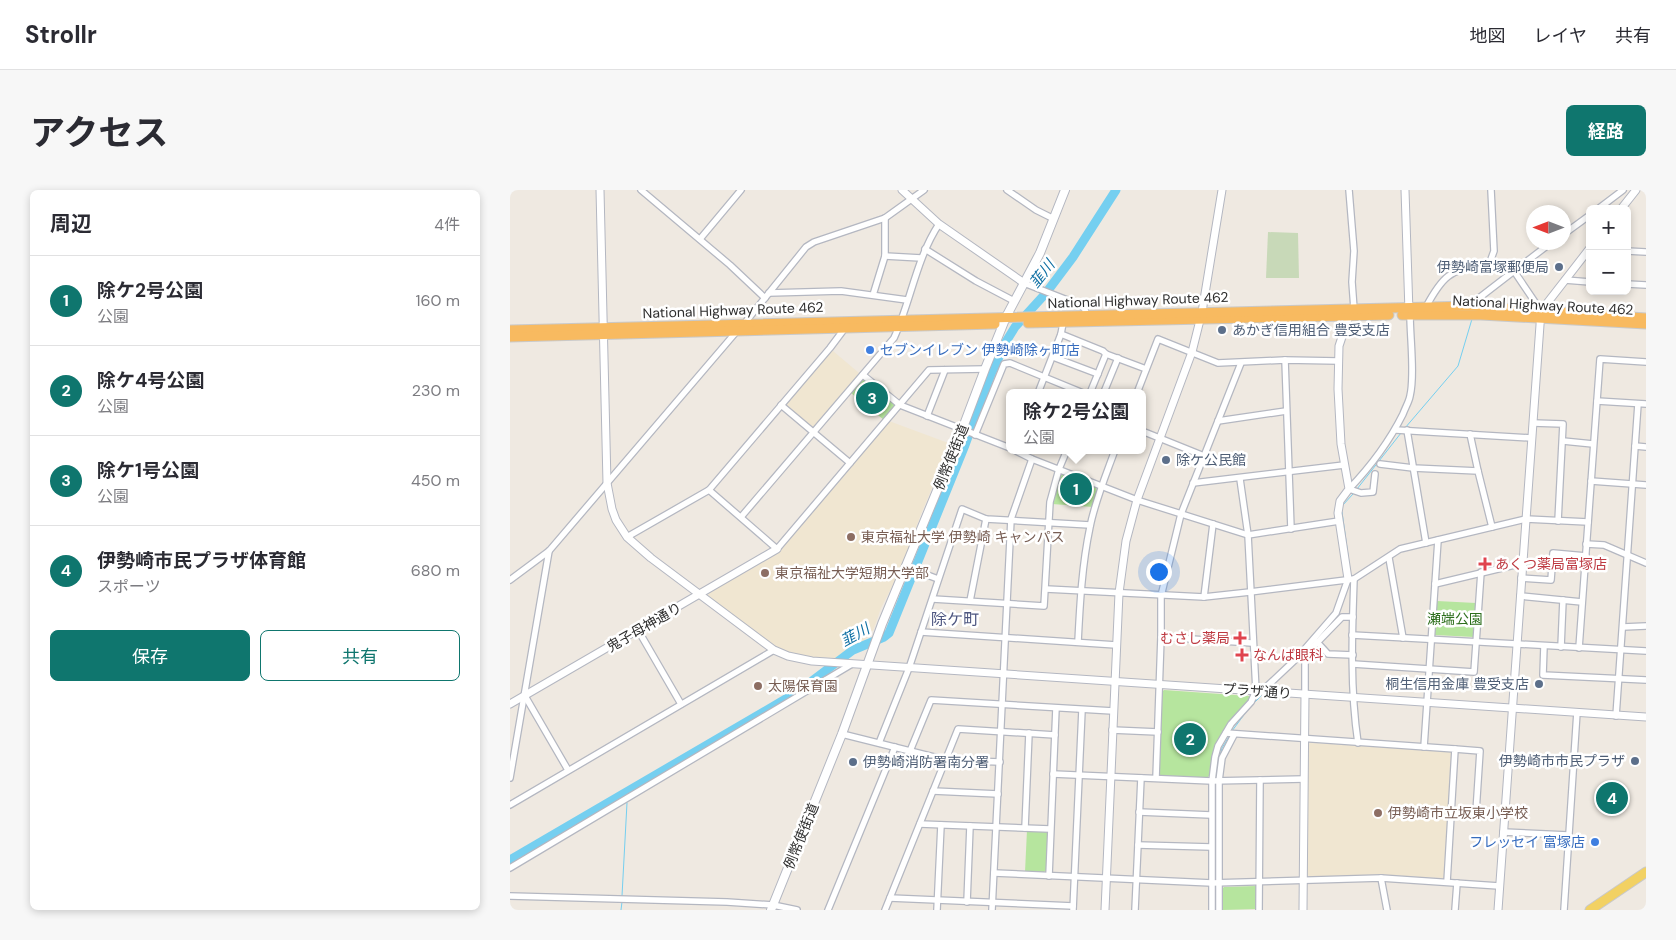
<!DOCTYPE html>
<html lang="ja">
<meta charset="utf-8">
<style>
body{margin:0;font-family:"DM Sans","Noto Sans JP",sans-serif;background:#f7f7f7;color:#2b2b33}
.controls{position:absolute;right:15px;top:15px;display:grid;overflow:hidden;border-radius:8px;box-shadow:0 2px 8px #0003}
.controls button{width:45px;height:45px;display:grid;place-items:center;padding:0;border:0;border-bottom:1px solid #e1e1e2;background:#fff;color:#2b2b33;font:25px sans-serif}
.compass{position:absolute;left:1016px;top:15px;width:45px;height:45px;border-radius:50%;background:#fff;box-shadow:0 2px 8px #0003;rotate:270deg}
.you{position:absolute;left:648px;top:381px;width:18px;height:18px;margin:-12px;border:4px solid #fff;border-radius:50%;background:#1a73e8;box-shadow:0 0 0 8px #1a73e833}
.badge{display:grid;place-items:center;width:32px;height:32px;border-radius:50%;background:#0f766e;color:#fff;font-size:16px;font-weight:700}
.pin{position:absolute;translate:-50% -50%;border:2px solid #fff;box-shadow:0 1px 5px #0006}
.popup{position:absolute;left:496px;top:199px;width:140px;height:65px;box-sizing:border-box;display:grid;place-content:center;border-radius:8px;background:#fff;filter:drop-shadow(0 1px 4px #0005);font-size:16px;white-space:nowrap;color:#7c7c81}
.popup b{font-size:19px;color:#2b2b33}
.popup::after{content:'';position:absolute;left:50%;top:100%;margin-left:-10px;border:10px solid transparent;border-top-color:#fff}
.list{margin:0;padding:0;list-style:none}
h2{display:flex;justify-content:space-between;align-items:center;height:65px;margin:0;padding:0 20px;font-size:21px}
h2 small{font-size:16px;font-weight:400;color:#7c7c81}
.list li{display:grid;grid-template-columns:32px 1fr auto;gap:15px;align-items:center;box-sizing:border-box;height:90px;padding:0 20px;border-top:1px solid #e1e1e2}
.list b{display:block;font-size:19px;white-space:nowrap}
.list p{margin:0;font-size:16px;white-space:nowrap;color:#7c7c81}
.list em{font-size:16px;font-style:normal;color:#7c7c81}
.actions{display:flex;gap:10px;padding:15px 20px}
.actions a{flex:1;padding:11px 0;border:1px solid #0f766e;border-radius:8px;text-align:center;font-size:18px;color:#0f766e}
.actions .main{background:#0f766e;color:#fff}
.map{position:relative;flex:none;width:1136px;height:720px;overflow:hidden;border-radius:8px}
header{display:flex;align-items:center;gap:30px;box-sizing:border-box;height:70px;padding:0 25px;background:#fff;border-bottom:1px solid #e1e1e2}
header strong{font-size:24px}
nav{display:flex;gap:28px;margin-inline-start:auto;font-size:18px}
.intro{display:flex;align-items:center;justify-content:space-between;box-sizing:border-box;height:120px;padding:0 30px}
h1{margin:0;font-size:35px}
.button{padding:12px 22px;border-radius:8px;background:#0f766e;color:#fff;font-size:18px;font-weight:700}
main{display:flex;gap:30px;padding:0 30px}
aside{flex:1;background:#fff;border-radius:8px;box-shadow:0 2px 8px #0003}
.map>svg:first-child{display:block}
</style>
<header>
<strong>Strollr</strong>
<nav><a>地図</a><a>レイヤ</a><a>共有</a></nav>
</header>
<div class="intro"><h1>アクセス</h1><a class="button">経路</a></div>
<main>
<aside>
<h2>周辺<small>4件</small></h2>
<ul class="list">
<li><span class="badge">1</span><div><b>除ケ2号公園</b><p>公園</p></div><em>160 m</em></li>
<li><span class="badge">2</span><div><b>除ケ4号公園</b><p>公園</p></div><em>230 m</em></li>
<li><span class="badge">3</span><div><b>除ケ1号公園</b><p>公園</p></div><em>450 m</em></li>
<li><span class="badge">4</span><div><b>伊勢崎市民プラザ体育館</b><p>スポーツ</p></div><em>680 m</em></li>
</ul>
<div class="actions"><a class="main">保存</a><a>共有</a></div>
</aside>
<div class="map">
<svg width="1136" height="720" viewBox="0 0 1136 720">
<rect width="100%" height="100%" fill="#efe9e1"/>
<g fill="#f0e6d1">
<path d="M319 161H323L349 183 348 186 304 238H302L275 216V213Z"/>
<path d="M379 231 441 254 411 324 390 381 371 418 363 441H361L353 453 331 464 326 468 299 467 271 460 256 452 198 406 199 402 258 367Z"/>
<path d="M800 553 942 560 943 563 935 687 933 688 872 685 800 687 797 684 798 555Z"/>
</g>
<g fill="#b6e59e">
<path d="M351 189H354L384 213 385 217 374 230 341 203Z"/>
<path d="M552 284 586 297 587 301 583 317 542 314 550 285Z"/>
<path d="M927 411 966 413 964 447 925 445Z"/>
<path d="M654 500 739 506 740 509 704 564 699 586 697 588 650 586 648 584 652 502Z"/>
<path d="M517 640 536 641 537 643V680L534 682H515Z"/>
<path d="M746 696 748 698 747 719 712 720V699L714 697Z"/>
</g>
<path fill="#c8d9b8" d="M758 42 788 43 789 88H756Z"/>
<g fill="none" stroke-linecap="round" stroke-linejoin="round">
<g stroke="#75cff0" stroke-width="1">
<path d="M1025 69 1046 52"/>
<path d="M895 238 948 176 962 129"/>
<path d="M847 299 891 243"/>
<path d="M832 316 843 304"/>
<path d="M832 322 841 387"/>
<path d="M828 425 836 403"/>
<path d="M814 442 825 428"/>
<path d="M722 541 739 518 753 504"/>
<path d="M710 566 712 558 720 545"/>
<path d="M706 588 709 572"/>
<path d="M705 594V686"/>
<path d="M706 699V720"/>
<path d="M112 706 117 613"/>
<path d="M111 720 112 712"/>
</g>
<path stroke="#75cff0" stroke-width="9" d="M0 670 286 503 343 460 374 447 379 443 455 255 481 184 497 150 505 137 536 103 563 67 606 0"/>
<defs>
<g id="minor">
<path d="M131 0 220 75 255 108"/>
<path d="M497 0 526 20 544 29"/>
<path d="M839 0 844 61 842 92 844 119"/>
<path d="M1088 19 1113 0"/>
<path d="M1054 44 1080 25"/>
<path d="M190 49 231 0"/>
<path d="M415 59 466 91 504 111"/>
<path d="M1117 61 1136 62"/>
<path d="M375 66 411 68"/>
<path d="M974 77 1004 81 1042 52"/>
<path d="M1055 90 1080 92"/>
<path d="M514 93 570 115 575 119 576 126"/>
<path d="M1117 94 1136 95"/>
<path d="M259 103 331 101 397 110"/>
<path d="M363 105 375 66V28"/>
<path d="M916 117C931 89 940 77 974 77L980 72 984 61 981 0"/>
<path d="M966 117 969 108 1004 81 1031 121"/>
<path d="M234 134 296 57 304 52 375 28 414 0"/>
<path d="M551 144 593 161 596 164 580 203"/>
<path d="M596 164 636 179"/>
<path d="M543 167 588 184"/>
<path d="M775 170 781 339"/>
<path d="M353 185 390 215 500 258"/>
<path d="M594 202 608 168"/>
<path d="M528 203 551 144 553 133"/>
<path d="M627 203 648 149 708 173 775 170 828 171"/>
<path d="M1087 211 1136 214"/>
<path d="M271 215 340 273"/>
<path d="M417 226 435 180"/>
<path d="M708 231 776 221"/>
<path d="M1023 233 1053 234 1048 331"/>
<path d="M886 240 1021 248"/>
<path d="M897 240 916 353"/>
<path d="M632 241 694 266"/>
<path d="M960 244 968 281"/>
<path d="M465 245 494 174 500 173 573 203"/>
<path d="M1053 251 1083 254"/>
<path d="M1125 256 1136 257"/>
<path d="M504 260 522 269 627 310 738 345 829 331"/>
<path d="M870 274 903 278 968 281 982 337"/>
<path d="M865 284 863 302 851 303 839 299C861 276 879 252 893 224 895 218 899 212 900 206 905 185 900 147 900 124"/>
<path d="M1081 291 1136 295"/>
<path d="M683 293 834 275"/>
<path d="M199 300 267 359 419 180 475 179"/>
<path d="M231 327 384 148C401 111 406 69 429 34"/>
<path d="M117 347 199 300 320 158 335 138"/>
<path d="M1076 354 1094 355 1136 373"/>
<path d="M879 368 893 448"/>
<path d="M396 377 428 389"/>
<path d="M1011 388 1041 390 1043 363 1076 366"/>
<path d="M844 389C842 444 840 499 848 553"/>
<path d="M0 390 39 361 227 141"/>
<path d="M925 394 1013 373"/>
<path d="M536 399 694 407 740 402 844 389 890 359 1016 329 1078 332"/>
<path d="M1010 406 1072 412"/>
<path d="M694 407 703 334"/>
<path d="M423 409 534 416 540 312 549 279 557 260"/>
<path d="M460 411 476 329"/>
<path d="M1113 437 1136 436"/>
<path d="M128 440 171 514"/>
<path d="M411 442 606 455"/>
<path d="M842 445 1136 461"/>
<path d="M651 447 742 453"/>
<path d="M568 452C570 413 572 375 580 337 585 311 596 285 605 260"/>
<path d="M807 452 818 464 843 465"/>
<path d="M1034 456 1033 485 1136 490"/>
<path d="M1051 457 1053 410"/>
<path d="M1069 458 1090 169 1136 172"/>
<path d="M843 474 964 482 971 382"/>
<path d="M752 501 786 469 826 423 838 389"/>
<path d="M795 504V465L832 427H843"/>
<path d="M15 506 58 580"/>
<path d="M1106 526 1128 214"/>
<path d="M602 540 648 542"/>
<path d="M716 543 945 559 937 692"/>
<path d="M332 544 436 570 490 572"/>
<path d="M369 553 399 478 452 319 476 329 580 335"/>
<path d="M914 557 928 350"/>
<path d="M945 559 970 561 966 622"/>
<path d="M400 561 421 510 603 521"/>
<path d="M543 584 702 591 794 589"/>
<path d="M0 588 39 361"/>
<path d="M646 588 651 447V406L671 324 731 173"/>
<path d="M423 601 488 604"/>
<path d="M0 615 264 460"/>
<path d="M941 621 994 624"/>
<path d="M629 622 701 625"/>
<path d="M410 634 540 639"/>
<path d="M515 638 519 543"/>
<path d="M993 642 1058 645"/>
<path d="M628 655 701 657"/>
<path d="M0 678 342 474"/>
<path d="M484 683 702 693 871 688 989 696"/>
<path d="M539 686 546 518"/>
<path d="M871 688 877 720"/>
<path d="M0 706 217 712 263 715 287 720"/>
<path d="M380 708 563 716"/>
<path d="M457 712 460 636"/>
<path d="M318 720 385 557"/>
<path d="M375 720 448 539 545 545"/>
<path d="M427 720 431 635"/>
<path d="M482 720 501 329 522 269"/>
<path d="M563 720 572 520"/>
<path d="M625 720 631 588"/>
<path d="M702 720V591L705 567 708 556 721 534 741 512 746 501 738 345 730 289"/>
<path d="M709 720V591L712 568 724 545"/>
<path d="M749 720 750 590"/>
<path d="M945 720 947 693"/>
<path d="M1054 720 1067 522"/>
</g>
<g id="tertiary">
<path d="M90 0 97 293 102 319 106 330 117 347 141 368 264 460 278 466 302 471 1136 527"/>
<path d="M392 0 429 34 514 93"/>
<path d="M895 0 899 122"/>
<path d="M1111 19 1126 0"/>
<path d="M838 389 828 323 830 311 839 299 831 254 828 199 829 156 839 126"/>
<path d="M0 514 267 359"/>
<path d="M595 720 609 403 616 351 627 310 682 162 692 122 712 0"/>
<path d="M793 720 795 504"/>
<path d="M988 720 1031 121 1080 58"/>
</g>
<path id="secondary" d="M261 720 332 544 372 434 452 240 475 179 496 127 530 63 555 0"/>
<path id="primary" d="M1080 720 1136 682"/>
<g id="trunk">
<path d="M892 125H971L1136 134"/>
<path d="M518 133 879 125"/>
<path d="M0 140 961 116 1136 128"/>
<path d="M0 147 485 134"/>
</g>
</defs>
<use href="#minor" stroke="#b4b7c1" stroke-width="8"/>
<use href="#tertiary" stroke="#b4b7c1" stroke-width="9"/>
<use href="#secondary" stroke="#b4b7c1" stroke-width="10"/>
<use href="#primary" stroke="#c9c9c9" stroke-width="11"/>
<use href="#trunk" stroke="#c9c9c9" stroke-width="11"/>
<use href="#minor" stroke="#fff" stroke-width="5.5"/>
<use href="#tertiary" stroke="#fff" stroke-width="7"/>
<use href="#secondary" stroke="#fff" stroke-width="8"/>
<use href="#primary" stroke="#f2d163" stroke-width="9"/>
<use href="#trunk" stroke="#f8ba60" stroke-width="9"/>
</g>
<g fill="#5c6f8a" stroke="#fff" stroke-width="2">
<circle cx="1049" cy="77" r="5"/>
<circle cx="712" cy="140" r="5"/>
<circle cx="656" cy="270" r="5"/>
<circle cx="1029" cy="494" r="5"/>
<circle cx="1125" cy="571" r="5"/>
<circle cx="343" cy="572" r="5"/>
</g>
<g fill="#3f7fe0" stroke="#fff" stroke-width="2">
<circle cx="360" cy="160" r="5"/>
<circle cx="1085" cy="652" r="5"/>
</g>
<g fill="#8d6e63" stroke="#fff" stroke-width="2">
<circle cx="341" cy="347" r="5"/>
<circle cx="255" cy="383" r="5"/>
<circle cx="248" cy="496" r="5"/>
<circle cx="868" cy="623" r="5"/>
</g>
<g fill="#e0444e" stroke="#fff" stroke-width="2">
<path d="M972.5 366.5h5v5h5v5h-5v5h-5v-5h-5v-5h5z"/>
<path d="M727.5 440.5h5v5h5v5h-5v5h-5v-5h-5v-5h5z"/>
<path d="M729.5 457.5h5v5h5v5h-5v5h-5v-5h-5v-5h5z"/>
</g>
<g text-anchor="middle" stroke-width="5" stroke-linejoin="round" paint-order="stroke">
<g font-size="14" fill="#4e5e75" stroke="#fff" text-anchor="end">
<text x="1039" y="82">伊勢崎富塚郵便局</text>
<text x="722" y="145" text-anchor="start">あかぎ信用組合 豊受支店</text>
<text x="666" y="275" text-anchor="start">除ケ公民館</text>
<text x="1019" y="499">桐生信用金庫 豊受支店</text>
<text x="1115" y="576">伊勢崎市市民プラザ</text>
<text x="353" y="577" text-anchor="start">伊勢崎消防署南分署</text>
</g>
<g font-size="14" fill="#2e2e2e" stroke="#fff">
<text transform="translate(628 110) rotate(-2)" y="5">National Highway Route 462</text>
<text transform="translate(1033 115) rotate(3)" y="5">National Highway Route 462</text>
<text transform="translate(223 120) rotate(-2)" y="5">National Highway Route 462</text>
<text transform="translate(441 267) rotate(-68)" y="5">例幣使街道</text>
<text transform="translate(134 437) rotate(-30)" y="5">鬼子母神通り</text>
<text transform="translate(747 501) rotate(4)" y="5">プラザ通り</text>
<text transform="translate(291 646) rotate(-68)" y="5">例幣使街道</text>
</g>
<g font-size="14" fill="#366cbe" stroke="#fff" text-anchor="start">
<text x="370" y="165">セブンイレブン 伊勢崎除ヶ町店</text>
<text x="1075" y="657" text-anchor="end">フレッセイ 富塚店</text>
</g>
<g font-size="14" fill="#785e54" stroke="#fff" text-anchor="start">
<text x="351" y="352">東京福祉大学 伊勢崎 キャンパス</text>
<text x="265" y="388">東京福祉大学短期大学部</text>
<text x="258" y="501">太陽保育園</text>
<text x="878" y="628">伊勢崎市立坂東小学校</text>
</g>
<g font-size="14" fill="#be3a42" stroke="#fff" text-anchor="start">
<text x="985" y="379">あくつ薬局富塚店</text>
<text x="720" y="453" text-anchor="end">むさし薬局</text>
<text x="743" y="470">なんば眼科</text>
</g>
<g font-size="14" fill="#2c6e1b" stroke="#fff">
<text x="945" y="434">瀬端公園</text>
</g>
<g font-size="15" font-style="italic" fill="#0d6fa3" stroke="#fff">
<text transform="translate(532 84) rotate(-52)" y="5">韮川</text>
<text transform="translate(345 445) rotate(-29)" y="5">韮川</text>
</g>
<g font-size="16" fill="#4d5680" stroke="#fff">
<text x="445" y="435">除ケ町</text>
</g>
</g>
</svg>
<div class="controls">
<button>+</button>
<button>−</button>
</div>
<svg class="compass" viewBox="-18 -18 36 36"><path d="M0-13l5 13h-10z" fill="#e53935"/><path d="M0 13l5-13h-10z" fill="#7c7c81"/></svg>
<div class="you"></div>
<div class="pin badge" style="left:566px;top:299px">1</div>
<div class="popup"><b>除ケ2号公園</b>公園</div>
<div class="pin badge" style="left:680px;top:549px">2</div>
<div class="pin badge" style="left:362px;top:208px">3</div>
<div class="pin badge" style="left:1102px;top:608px">4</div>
</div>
</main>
